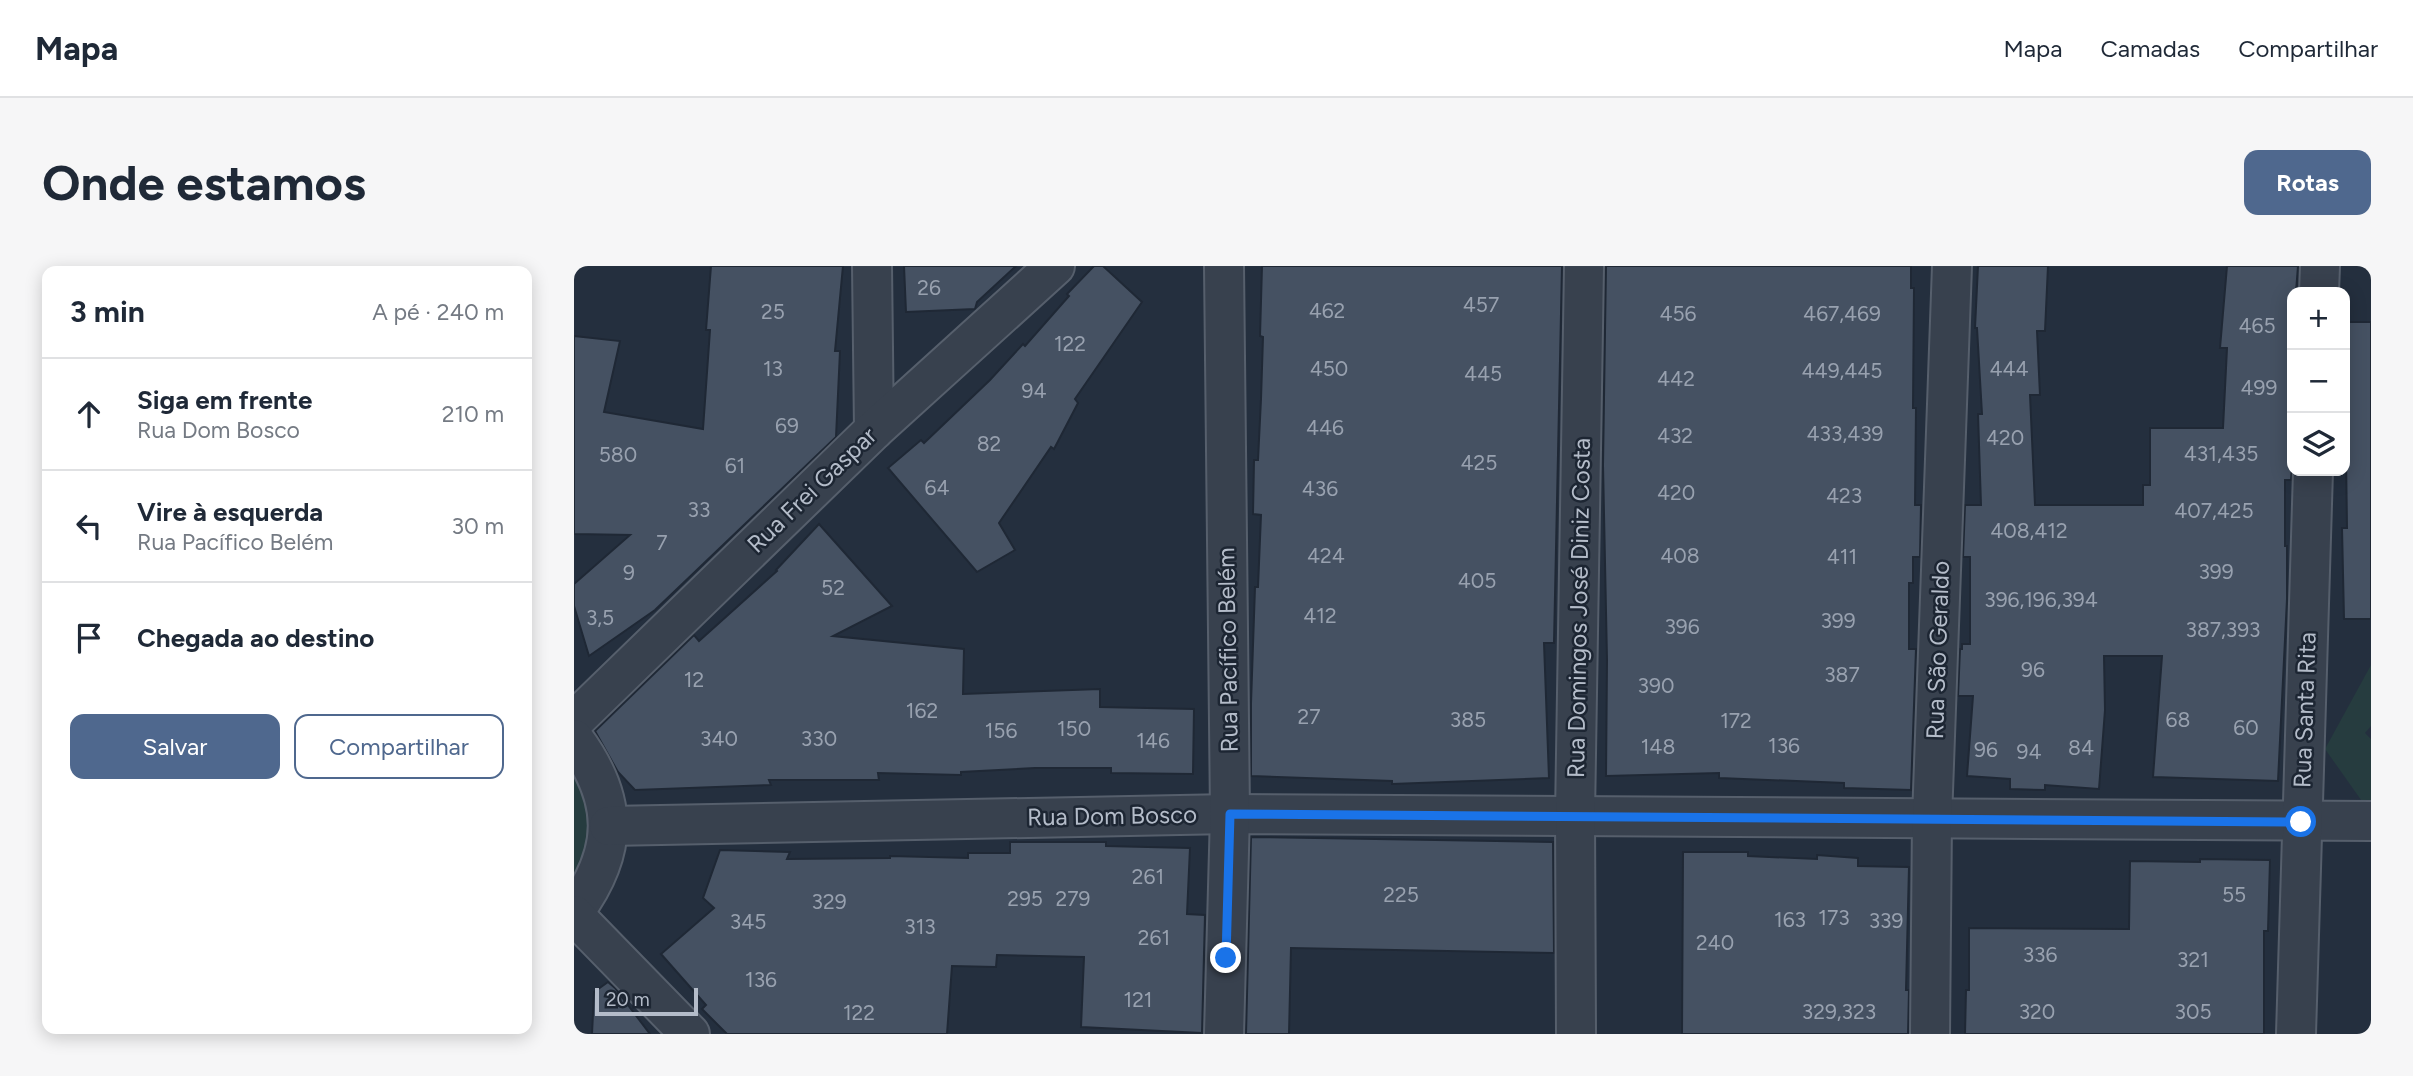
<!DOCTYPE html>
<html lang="pt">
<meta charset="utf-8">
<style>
body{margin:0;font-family:Figtree,sans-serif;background:#f6f6f7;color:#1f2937}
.controls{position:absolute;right:21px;top:21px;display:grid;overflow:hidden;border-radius:14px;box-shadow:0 4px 18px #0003}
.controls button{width:63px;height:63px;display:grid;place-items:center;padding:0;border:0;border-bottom:2px solid #e0e1e3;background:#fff;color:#1f2937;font:35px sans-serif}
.scale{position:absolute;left:21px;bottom:18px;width:103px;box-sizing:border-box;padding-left:7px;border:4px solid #b4bcc9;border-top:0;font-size:19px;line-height:24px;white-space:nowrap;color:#b4bcc9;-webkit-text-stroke:5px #1d2633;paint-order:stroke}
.stop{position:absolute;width:21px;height:21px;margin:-16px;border:5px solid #1a73e8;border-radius:50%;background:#fff}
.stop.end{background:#1a73e8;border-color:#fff;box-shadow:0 2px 7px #0008}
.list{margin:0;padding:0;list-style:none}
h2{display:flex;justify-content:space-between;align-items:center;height:91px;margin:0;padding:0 28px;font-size:30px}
h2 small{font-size:23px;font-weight:400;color:#747a83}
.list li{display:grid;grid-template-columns:46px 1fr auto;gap:21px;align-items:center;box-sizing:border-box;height:112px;padding:0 28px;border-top:2px solid #e0e1e3}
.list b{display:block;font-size:26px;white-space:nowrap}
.list p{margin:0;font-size:23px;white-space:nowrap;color:#747a83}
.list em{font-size:23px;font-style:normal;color:#747a83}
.actions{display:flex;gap:14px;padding:21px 28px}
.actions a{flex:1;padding:16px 0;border:2px solid #4f688e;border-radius:14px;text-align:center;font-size:24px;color:#4f688e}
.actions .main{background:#4f688e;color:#fff}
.icon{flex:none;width:38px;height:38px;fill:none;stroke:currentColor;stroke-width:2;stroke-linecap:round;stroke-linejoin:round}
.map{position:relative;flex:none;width:1797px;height:768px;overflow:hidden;border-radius:14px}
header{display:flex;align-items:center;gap:42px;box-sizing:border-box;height:98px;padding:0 35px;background:#fff;border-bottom:2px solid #e0e1e3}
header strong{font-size:33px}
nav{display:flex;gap:38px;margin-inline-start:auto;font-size:24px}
.intro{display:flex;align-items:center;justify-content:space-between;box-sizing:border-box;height:168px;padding:0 42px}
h1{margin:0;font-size:49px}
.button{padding:18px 32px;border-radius:14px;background:#4f688e;color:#fff;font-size:24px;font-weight:700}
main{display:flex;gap:42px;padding:0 42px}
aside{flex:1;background:#fff;border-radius:14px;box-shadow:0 4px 18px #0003}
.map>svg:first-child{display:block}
</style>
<header>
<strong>Mapa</strong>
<nav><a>Mapa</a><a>Camadas</a><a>Compartilhar</a></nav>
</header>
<div class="intro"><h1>Onde estamos</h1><a class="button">Rotas</a></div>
<main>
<aside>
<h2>3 min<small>A pé · 240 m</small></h2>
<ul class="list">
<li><svg class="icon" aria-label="ahead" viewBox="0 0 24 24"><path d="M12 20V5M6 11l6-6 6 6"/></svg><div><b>Siga em frente</b><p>Rua Dom Bosco</p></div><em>210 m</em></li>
<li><svg class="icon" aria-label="left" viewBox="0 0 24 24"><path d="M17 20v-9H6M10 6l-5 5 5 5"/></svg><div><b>Vire à esquerda</b><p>Rua Pacífico Belém</p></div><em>30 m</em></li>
<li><svg class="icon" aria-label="arrive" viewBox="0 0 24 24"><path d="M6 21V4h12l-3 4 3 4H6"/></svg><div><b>Chegada ao destino</b></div></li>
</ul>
<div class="actions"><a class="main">Salvar</a><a>Compartilhar</a></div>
</aside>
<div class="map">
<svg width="1797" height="768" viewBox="0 0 1797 768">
<rect width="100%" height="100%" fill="#242f3e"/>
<g fill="#263c3f">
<path d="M1797 399V460L1791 467 1797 473V548L1751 483Z"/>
<path d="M0 503C23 546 20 577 0 620Z"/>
</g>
<g fill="#455162" stroke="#1f2835" stroke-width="2">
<path d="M137 0H269L261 85H266L262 171 81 344 15 390 0 340V318L56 269 0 268V70L46 75 30 146 129 163 136 64H132Z"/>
<path d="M330 0H442L403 36 401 43 332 46Z"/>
<path d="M520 0H529L568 36 501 133 504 137 480 183 477 181 425 257 441 284 403 306 314 202 347 174 350 177 416 114 449 78 451 80 495 30 493 28Z"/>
<path d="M688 0H988L980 377H970L975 512 818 518V515L677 510V437L681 321H684L687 249 679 248 680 194H684L687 133 689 71 686 70Z"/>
<path d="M1032 0H1337V22H1340L1339 142H1342L1341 239H1347L1346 291H1339V317H1335V383H1342L1337 524 1270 522V517L1145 512V507L1032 510 1033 394 1029 199Z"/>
<path d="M1404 0H1474L1471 65H1463L1466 129H1456L1461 239H1569V219H1576V162H1649L1653 82H1646L1653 0H1724L1722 26H1718V201L1717 214H1711V280H1713V333L1704 515 1579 511 1588 390H1530L1531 444 1525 523 1471 519V524L1436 523V513L1393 510 1399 430H1384L1386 383H1388V378H1396V291H1389L1391 239H1407L1404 148H1408L1403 62H1401Z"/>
<path d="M1774 56H1797V353H1770L1768 262H1773L1771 119Z"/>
<path d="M245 258 318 340 259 370 390 383 389 428 526 423V441L620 443 619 508 537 507V502H461L387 506V509L304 507 305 514H195L197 519 61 524 44 506 21 465 120 369 125 375 203 305 202 304Z"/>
<path d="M677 571 979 576 980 687 717 682 715 768H672Z"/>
<path d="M436 576H532V580L616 582 613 648 631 649 628 767 507 761 510 691 423 689 422 701 378 700 373 768H153L128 743 132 739 87 688 140 642 129 632 146 584 216 586 213 593 316 592V590L394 592V587H436Z"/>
<path d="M1109 586H1174V590L1243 593V589L1284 592V600L1335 601 1332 724H1335L1334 768H1108Z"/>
<path d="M1626 593 1696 594 1694 665H1690V768H1391L1392 724H1395V662L1555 663 1556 595 1626 596Z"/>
<path d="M34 716 41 722 76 768H18L20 726Z"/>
</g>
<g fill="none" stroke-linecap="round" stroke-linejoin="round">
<defs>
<g id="street">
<path d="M298 0 300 164"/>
<path d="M1745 26 1746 0"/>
<path d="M0 455 300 164 481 0"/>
<path d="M0 473C45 534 45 585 0 646"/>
<path d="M35 560 656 548 1797 555"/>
<path d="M0 649 116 768"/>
<path d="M650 768 656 548 650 0"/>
<path d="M1002 768 1001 549 1010 0"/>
<path d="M1356 768 1358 553 1378 0"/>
<path d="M1722 768 1739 205"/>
</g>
</defs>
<use href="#street" stroke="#565f6c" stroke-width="42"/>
<use href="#street" stroke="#38414e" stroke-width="38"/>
</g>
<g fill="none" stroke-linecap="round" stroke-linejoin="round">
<path stroke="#1a73e8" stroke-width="9" d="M652 692 656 548 1727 556"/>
</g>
<g text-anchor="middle" stroke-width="5" stroke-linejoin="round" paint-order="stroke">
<g font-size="21" fill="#98a1af">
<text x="355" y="29">26</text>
<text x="907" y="46">457</text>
<text x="753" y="52">462</text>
<text x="199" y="53">25</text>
<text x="1104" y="55">456</text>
<text x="1268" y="55">467,469</text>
<text x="1683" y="67">465</text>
<text x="496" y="85">122</text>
<text x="199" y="110">13</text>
<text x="755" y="110">450</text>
<text x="1435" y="110">444</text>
<text x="1268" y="112">449,445</text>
<text x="909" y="115">445</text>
<text x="1102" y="120">442</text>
<text x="1685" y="129">499</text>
<text x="460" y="132">94</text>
<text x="213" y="167">69</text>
<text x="751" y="169">446</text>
<text x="1271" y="175">433,439</text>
<text x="1101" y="177">432</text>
<text x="1431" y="179">420</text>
<text x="415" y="185">82</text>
<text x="1647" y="195">431,435</text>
<text x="44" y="196">580</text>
<text x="905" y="204">425</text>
<text x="161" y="207">61</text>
<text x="363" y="229">64</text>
<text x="746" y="230">436</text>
<text x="1102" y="234">420</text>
<text x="1270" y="237">423</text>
<text x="125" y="251">33</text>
<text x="1640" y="252">407,425</text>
<text x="1455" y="272">408,412</text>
<text x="88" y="284">7</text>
<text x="752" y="297">424</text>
<text x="1106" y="297">408</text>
<text x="1268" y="298">411</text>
<text x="1642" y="313">399</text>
<text x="55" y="314">9</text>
<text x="903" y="322">405</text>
<text x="259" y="329">52</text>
<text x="1467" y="341">396,196,394</text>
<text x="746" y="357">412</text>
<text x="26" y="359">3,5</text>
<text x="1264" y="362">399</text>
<text x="1108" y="368">396</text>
<text x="1649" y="371">387,393</text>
<text x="1459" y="411">96</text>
<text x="1268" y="416">387</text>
<text x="120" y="421">12</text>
<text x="1082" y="427">390</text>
<text x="348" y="452">162</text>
<text x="735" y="458">27</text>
<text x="894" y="461">385</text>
<text x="1604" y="461">68</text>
<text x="1162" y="462">172</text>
<text x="1672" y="469">60</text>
<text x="500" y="470">150</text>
<text x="427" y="472">156</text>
<text x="145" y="480">340</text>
<text x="245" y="480">330</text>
<text x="579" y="482">146</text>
<text x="1210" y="487">136</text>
<text x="1084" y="488">148</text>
<text x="1507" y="489">84</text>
<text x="1412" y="491">96</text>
<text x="1455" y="493">94</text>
<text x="574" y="618">261</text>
<text x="827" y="636">225</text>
<text x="1660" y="636">55</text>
<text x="451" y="640">295</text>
<text x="499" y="640">279</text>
<text x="255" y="643">329</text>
<text x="1260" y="659">173</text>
<text x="1216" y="661">163</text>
<text x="1312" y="662">339</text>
<text x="174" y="663">345</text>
<text x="346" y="668">313</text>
<text x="580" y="679">261</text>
<text x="1141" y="684">240</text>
<text x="1466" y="696">336</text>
<text x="1619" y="701">321</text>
<text x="187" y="721">136</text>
<text x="564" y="741">121</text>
<text x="1265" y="753">329,323</text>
<text x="1463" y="753">320</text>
<text x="1619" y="753">305</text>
<text x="285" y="754">122</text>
</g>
<g font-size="24" fill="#b4bcc9" stroke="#1d2633">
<text transform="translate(238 224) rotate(-44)" y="8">Rua Frei Gaspar</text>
<text transform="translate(1005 342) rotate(-89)" y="8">Rua Domingos José Diniz Costa</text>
<text transform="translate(654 384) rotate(-91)" y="8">Rua Pacífico Belém</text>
<text transform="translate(1364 384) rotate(-88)" y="8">Rua São Geraldo</text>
<text transform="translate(1731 444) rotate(-88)" y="8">Rua Santa Rita</text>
<text transform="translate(538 550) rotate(-1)" y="8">Rua Dom Bosco</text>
</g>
</g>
</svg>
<div class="controls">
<button>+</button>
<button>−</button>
<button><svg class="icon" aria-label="layers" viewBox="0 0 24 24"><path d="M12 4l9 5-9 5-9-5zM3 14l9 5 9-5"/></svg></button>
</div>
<div class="scale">20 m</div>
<div class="stop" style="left:1727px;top:556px"></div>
<div class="stop end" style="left:652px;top:692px"></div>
</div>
</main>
